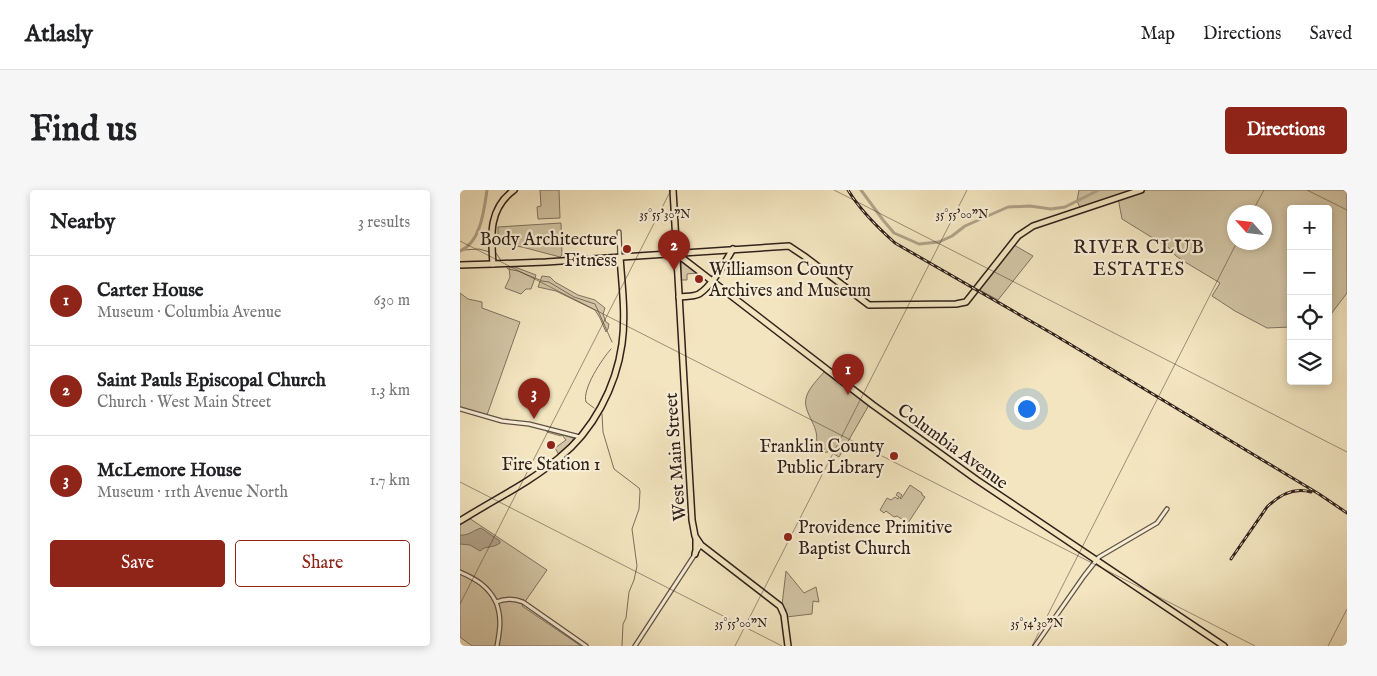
<!DOCTYPE html>
<meta charset="utf-8">
<style>
body{margin:0;font-family:"IM FELL English",serif;background:#f6f6f6;color:#202124}
.controls{position:absolute;right:15px;top:15px;display:grid;overflow:hidden;border-radius:5px;box-shadow:0 2px 8px #0003}
.controls button{width:45px;height:45px;display:grid;place-items:center;padding:0;border:0;border-bottom:1px solid #e0e0e0;background:#fff;color:#202124;font:25px sans-serif}
.compass{position:absolute;left:767px;top:15px;width:45px;height:45px;border-radius:50%;background:#fff;box-shadow:0 2px 8px #0003;rotate:297deg}
.you{position:absolute;left:566px;top:218px;width:18px;height:18px;margin:-12px;border:4px solid #fff;border-radius:50%;background:#1a73e8;box-shadow:0 0 0 8px #1a73e833}
.badge{display:grid;place-items:center;width:32px;height:32px;border-radius:50%;background:#8f2418;color:#fff;font-size:16px;font-weight:700}
.pin{position:absolute;translate:-50% -41px;filter:drop-shadow(0 1px 2px #0008)}
.pin::after{content:'';position:absolute;top:26px;width:18px;height:15px;background:inherit;clip-path:polygon(0 0,100% 0,50% 100%)}
.list{margin:0;padding:0;list-style:none}
h2{display:flex;justify-content:space-between;align-items:center;height:65px;margin:0;padding:0 20px;font-size:21px}
h2 small{font-size:16px;font-weight:400;color:#757577}
.list li{display:grid;grid-template-columns:32px 1fr auto;gap:15px;align-items:center;box-sizing:border-box;height:90px;padding:0 20px;border-top:1px solid #e0e0e0}
.list b{display:block;font-size:19px;white-space:nowrap}
.list p{margin:0;font-size:16px;white-space:nowrap;color:#757577}
.list em{font-size:16px;font-style:normal;color:#757577}
.actions{display:flex;gap:10px;padding:15px 20px}
.actions a{flex:1;padding:11px 0;border:1px solid #8f2418;border-radius:5px;text-align:center;font-size:18px;color:#8f2418}
.actions .main{background:#8f2418;color:#fff}
.icon{flex:none;width:28px;height:28px;fill:none;stroke:currentColor;stroke-width:2;stroke-linecap:round;stroke-linejoin:round}
.map{position:relative;flex:none;width:887px;height:456px;overflow:hidden;border-radius:5px}
header{display:flex;align-items:center;gap:30px;box-sizing:border-box;height:70px;padding:0 25px;background:#fff;border-bottom:1px solid #e0e0e0}
header strong{font-size:24px}
nav{display:flex;gap:28px;margin-inline-start:auto;font-size:18px}
.intro{display:flex;align-items:center;justify-content:space-between;box-sizing:border-box;height:120px;padding:0 30px}
h1{margin:0;font-size:35px}
.button{padding:12px 22px;border-radius:5px;background:#8f2418;color:#fff;font-size:18px;font-weight:700}
main{display:flex;gap:30px;padding:0 30px}
aside{flex:1;background:#fff;border-radius:5px;box-shadow:0 2px 8px #0003}
.map>svg:first-child{display:block}
</style>
<header>
<strong>Atlasly</strong>
<nav><a>Map</a><a>Directions</a><a>Saved</a></nav>
</header>
<div class="intro"><h1>Find us</h1><a class="button">Directions</a></div>
<main>
<aside>
<h2>Nearby<small>3 results</small></h2>
<ul class="list">
<li><span class="badge">1</span><div><b>Carter House</b><p>Museum · Columbia Avenue</p></div><em>630 m</em></li>
<li><span class="badge">2</span><div><b>Saint Pauls Episcopal Church</b><p>Church · West Main Street</p></div><em>1.3 km</em></li>
<li><span class="badge">3</span><div><b>McLemore House</b><p>Museum · 11th Avenue North</p></div><em>1.7 km</em></li>
</ul>
<div class="actions"><a class="main">Save</a><a>Share</a></div>
</aside>
<div class="map">
<svg width="887" height="456" viewBox="0 0 887 456">
<rect width="100%" height="100%" fill="#f3e5c0"/>
<filter id="stains"><feTurbulence type="fractalNoise" baseFrequency=".004" numOctaves="4"/><feColorMatrix values="0 0 0 0 .2 0 0 0 0 .09 0 0 0 0 .02 0 0 0 .5 -.17"/></filter>
<radialGradient id="worn" r=".72"><stop offset=".6" stop-color="#630" stop-opacity="0"/><stop offset="1" stop-color="#630" stop-opacity=".3"/></radialGradient>
<g fill="#d2c4a4" stroke="#817260" fill-rule="evenodd">
<path d="M80 0H99L100 28 78 29 77 17 81 16Z"/>
<path d="M619 0H887V103L868 128V19H831V137L807 138 775 121 752 106 760 93 725 72 716 66 709 58 662 29 658 8 621 20 617 11ZM774 22H804V52H774Z"/>
<path d="M101 33 102 65 100 67 66 58 38 52V37Z"/>
<path d="M554 55 573 66 538 110 518 99Z"/>
<path d="M221 70 237 83 227 84V90H221Z"/>
<path d="M49 77H55L76 85 71 99H66L61 104 45 98 50 87Z"/>
<path d="M82 86 90 87 95 92 118 105 135 110 145 118 143 124 146 132 149 134 148 139 146 142 140 128 135 120 96 101 78 97Z"/>
<path d="M0 103 8 109 22 112V118L60 132 27 225 0 218Z"/>
<path d="M364 182 409 215 379 267 369 261 368 262 361 263 360 261 365 259 356 254C361 235 340 222 347 205 350 197 358 189 364 182Z"/>
<path d="M87 240 113 248V250L99 265 95 258 106 250 102 245 101 246 87 242Z"/>
<path d="M450 295 462 303V305L465 307 448 333 437 326 434 327 426 321 424 323 420 320 427 308 431 310 435 307 438 309 439 307 436 305 438 302 442 305 440 308 441 309Z"/>
<path d="M9 328 87 380 62 416 121 456H12L0 447V335Z"/>
<path d="M326 381 344 403 356 397 359 412 353 411 352 424 326 427V420L322 415Z"/>
</g>
<path fill="#b1a288" stroke="#7d6e5c" d="M21 338 40 351V353C32 359 26 355 20 361L10 355 0 354V345C8 346 14 340 21 338Z"/>
<g fill="none" stroke-linecap="round" stroke-linejoin="round">
<g stroke="#7d6e5c" stroke-width="1">
<path d="M3 60 19 59 30 62"/>
<path d="M34 62 36 63 42 72"/>
<path d="M45 75 48 79 58 81 82 91 89 92 114 107 135 114 152 152"/>
<path d="M134 218 126 212C122 199 142 169 151 159"/>
<path d="M142 224 143 242 154 279 179 298 180 301 179 319 172 339 177 376 174 390 169 402 166 428 163 434 162 456"/>
</g>
<g stroke="#b1a288" stroke-width="3">
<path d="M401 0 423 30 434 43 459 54 479 52 492 46 505 36 548 17 570 16 591 19 605 17 639 0"/>
<path d="M0 61C21 52 24 20 27 0"/>
</g>
<defs>
<g id="minor">
<path d="M159 42 160 67"/>
<path d="M0 219 42 231 69 234 120 247"/>
<path d="M0 382C16 389 28 396 36 412 46 408 54 408 63 412L126 456"/>
<path d="M36 412C42 427 40 440 37 456"/>
<path d="M175 456 241 355"/>
<path d="M575 456 624 386 639 367 697 333 707 319"/>
</g>
<g id="major">
<path d="M213 0 232 330 235 346 241 355 320 416 324 425 328 456"/>
<path d="M217 64 413 215 517 290 764 456"/>
<path d="M33 74C31 46 28 19 54 0"/>
<path d="M0 75 33 74 86 72 329 56 344 66 409 115 496 114 506 112 558 46 573 36 681 0"/>
<path d="M219 107C225 106 233 107 239 104 252 96 265 72 273 59"/>
<path d="M0 331C33 310 69 293 99 268 133 241 156 197 162 154 166 125 162 96 160 67"/>
<path d="M235 364 236 360V349"/>
</g>
</defs>
<use href="#minor" stroke="#615244" stroke-width="5.5"/>
<use href="#major" stroke="#30211b" stroke-width="8"/>
<use href="#minor" stroke="#f7eed6" stroke-width="3"/>
<use href="#major" stroke="#f3e5c0" stroke-width="5"/>
<defs>
<g id="rail">
<path d="M388 0C400 20 417 37 435 53L593 144 859 304 887 323"/>
<path d="M771 369 807 317C819 305 834 297 851 302"/>
</g>
</defs>
<use href="#rail" stroke="#30211b" stroke-width="3"/>
<use href="#rail" stroke="#f7eed6" stroke-width="1" stroke-dasharray="4" stroke-linecap="butt"/>
</g>
<path fill="none" stroke="#30211b" stroke-width="1" stroke-opacity="0.45" d="M374 0 887 262M847 0 887 20M792 22 804 0M0 51 795 456M0 292 322 456M0 414 211 0M275 456 507 0M572 456 777 52M868 456 887 419"/>
<g fill="#8f2418" stroke="#f7eed6" stroke-width="2">
<circle cx="167" cy="59" r="5"/>
<circle cx="239" cy="89" r="5"/>
<circle cx="91" cy="255" r="5"/>
<circle cx="434" cy="266" r="5"/>
<circle cx="328" cy="347" r="5"/>
</g>
<g text-anchor="middle" stroke-width="4.5" stroke-linejoin="round" paint-order="stroke">
<g font-size="18" fill="#30211b" stroke="#f7eed6" text-anchor="end">
<text x="157" y="55">Body Architecture<tspan x="157" dy="21">Fitness</tspan></text>
<text x="249" y="85" text-anchor="start">Williamson County<tspan x="249" dy="21">Archives and Museum</tspan></text>
<text x="424" y="262">Franklin County<tspan x="424" dy="21">Public Library</tspan></text>
<text x="91" y="280" text-anchor="middle">Fire Station 1</text>
<text x="338" y="343" text-anchor="start">Providence Primitive<tspan x="338" dy="21">Baptist Church</tspan></text>
</g>
<g font-size="18" fill="#30211b" stroke="#f7eed6">
<text transform="translate(493 256) rotate(36)" y="6">Columbia Avenue</text>
<text transform="translate(215 267) rotate(-94)" y="6">West Main Street</text>
</g>
<g font-size="19" letter-spacing="1" fill="#30211b" stroke="#f7eed6">
<text x="679" y="63">RIVER CLUB<tspan x="679" dy="22">ESTATES</tspan></text>
</g>
</g>
<g font-size="12" text-anchor="middle" fill="#30211b" stroke="#f7eed6" stroke-width="4.5" stroke-linejoin="round" paint-order="stroke">
<text x="205" y="28">35°55'30"N</text>
<text x="502" y="28">35°55'00"N</text>
<text x="281" y="437">35°55'00"N</text>
<text x="577" y="437">35°54'30"N</text>
</g>
<rect width="100%" height="100%" filter="url(#stains)"/>
<rect width="100%" height="100%" fill="url(#worn)"/>
</svg>
<div class="controls">
<button>+</button>
<button>−</button>
<button><svg class="icon" aria-label="locate" viewBox="0 0 24 24"><circle cx="12" cy="12" r="6"/><path d="M12 2v4M12 18v4M2 12h4M18 12h4"/></svg></button>
<button><svg class="icon" aria-label="layers" viewBox="0 0 24 24"><path d="M12 4l9 5-9 5-9-5zM3 14l9 5 9-5"/></svg></button>
</div>
<svg class="compass" viewBox="-18 -18 36 36"><path d="M0-13l5 13h-10z" fill="#e53935"/><path d="M0 13l5-13h-10z" fill="#757577"/></svg>
<div class="you"></div>
<div class="pin badge" style="left:388px;top:205px">1</div>
<div class="pin badge" style="left:214px;top:81px">2</div>
<div class="pin badge" style="left:74px;top:229px">3</div>
</div>
</main>
